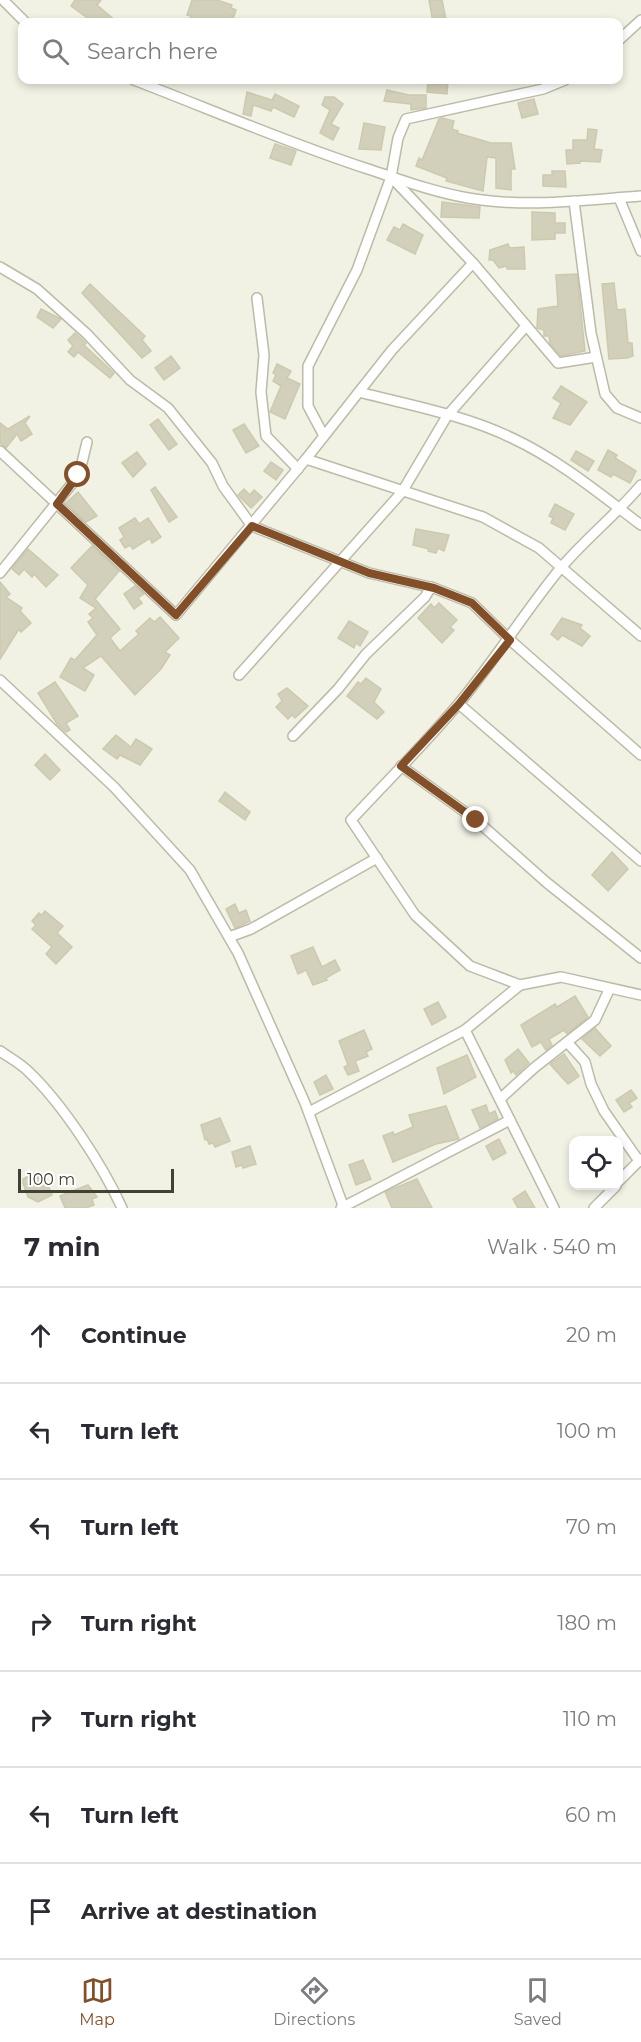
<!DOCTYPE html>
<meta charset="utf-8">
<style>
body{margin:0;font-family:Montserrat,sans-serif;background:#f7f7f7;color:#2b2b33}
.controls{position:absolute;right:18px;bottom:18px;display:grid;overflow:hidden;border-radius:12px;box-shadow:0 3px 9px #0003}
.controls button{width:54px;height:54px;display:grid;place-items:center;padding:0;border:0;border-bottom:2px solid #e1e1e2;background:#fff;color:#2b2b33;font:30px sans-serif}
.scale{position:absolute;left:18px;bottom:15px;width:156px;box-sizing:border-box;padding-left:6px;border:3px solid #424134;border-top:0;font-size:16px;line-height:21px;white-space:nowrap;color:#424134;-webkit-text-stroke:4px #fff;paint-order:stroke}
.stop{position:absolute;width:18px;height:18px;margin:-14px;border:4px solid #834f29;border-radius:50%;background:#fff}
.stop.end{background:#834f29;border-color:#fff;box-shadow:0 2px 6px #0008}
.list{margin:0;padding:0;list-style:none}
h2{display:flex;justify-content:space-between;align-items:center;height:78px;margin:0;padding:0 24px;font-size:26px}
h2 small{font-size:20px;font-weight:400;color:#7c7c81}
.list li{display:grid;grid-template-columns:39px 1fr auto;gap:18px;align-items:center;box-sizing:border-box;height:96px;padding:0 24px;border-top:2px solid #e1e1e2}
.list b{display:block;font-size:22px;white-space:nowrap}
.list em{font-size:20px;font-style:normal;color:#7c7c81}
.icon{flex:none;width:33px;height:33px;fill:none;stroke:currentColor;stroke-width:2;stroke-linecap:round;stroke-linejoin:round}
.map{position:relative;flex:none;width:641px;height:1208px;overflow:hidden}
.search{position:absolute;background:#fff;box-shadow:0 3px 9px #0003;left:18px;right:18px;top:18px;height:66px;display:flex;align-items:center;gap:15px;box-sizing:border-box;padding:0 21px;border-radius:12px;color:#7c7c81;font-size:22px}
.sheet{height:750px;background:#fff}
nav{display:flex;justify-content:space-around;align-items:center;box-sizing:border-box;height:84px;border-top:2px solid #e1e1e2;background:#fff;font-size:16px;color:#7c7c81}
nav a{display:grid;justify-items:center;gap:3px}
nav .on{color:#834f29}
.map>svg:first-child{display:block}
</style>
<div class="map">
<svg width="641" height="1208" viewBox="0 0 641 1208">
<rect width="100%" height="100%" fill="#f1f1e4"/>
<g fill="#d2d0ba" stroke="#cccaad" stroke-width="1.5">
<path d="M75 0H101L97 5 117 22H93L71 6Z"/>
<path d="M192 0H217L232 5 231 8 236 10 232 22H188L191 16 187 15Z"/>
<path d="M429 0H442L446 20 433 22Z"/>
<path d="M438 80H448L447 94 427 92 428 81Z"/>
<path d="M387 90 409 95H426V108L411 110V104L384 101Z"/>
<path d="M247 92 272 100 275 94 299 106 294 117 273 107 271 111 253 105 251 116 243 114Z"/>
<path d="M325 97H334L343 104 331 124 339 128 333 140 320 133 330 110 322 105Z"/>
<path d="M534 99 538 114 522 118 518 103Z"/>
<path d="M442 118 454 121 452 129 458 131 457 133 491 143H511L515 169H511V190L496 188V158L487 157 483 191 446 181 447 178 416 166 419 158 422 160 439 119Z"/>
<path d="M364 123 385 127 381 150 359 149Z"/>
<path d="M588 129 597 130 594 149 602 150 600 162 580 161V163L567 164 566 150H573V140H587Z"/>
<path d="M275 144 296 151 291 165 270 158Z"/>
<path d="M552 171H565L566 187 543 186V175H552Z"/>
<path d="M442 202 480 207 479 218 441 217Z"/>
<path d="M532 212 555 213V223H565V233H555V239L532 240Z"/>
<path d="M403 224 423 235 415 254 387 240 394 227 400 230Z"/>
<path d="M508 244 510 248 524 247 525 269H507V266L499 268 493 260H489L490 250Z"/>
<path d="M577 274 585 351 561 356 550 343 549 336H544V330L537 328 538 309 558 306 556 275Z"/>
<path d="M614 283 617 310 625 309 628 343H632L633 356 627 358 609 359 602 284Z"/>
<path d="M90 284 145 336 142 340 151 351 142 358 82 293Z"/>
<path d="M41 309 61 319 53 328 37 317Z"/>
<path d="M75 333 86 343 84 345 114 373 110 378 78 352 74 357 68 352 73 346 68 340Z"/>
<path d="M171 356 180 368 164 380 155 368Z"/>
<path d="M277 364 291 371 287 378 300 384 285 419 270 412 281 386 273 381 276 375 273 373Z"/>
<path d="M561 386 587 402 570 425 553 418 561 403 553 398Z"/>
<path d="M30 416 25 423 32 434 21 441 17 434 6 448 0 443V423L8 429Z"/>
<path d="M158 419 177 444 169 450 150 425Z"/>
<path d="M244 424 259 446 246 453 233 430Z"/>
<path d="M608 450 617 455 615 458 636 471 630 483 613 474 611 477 598 470Z"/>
<path d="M576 451 594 461 588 471 571 460Z"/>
<path d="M137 452 146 464 133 477 122 463Z"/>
<path d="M271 462 283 470 276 480 264 471Z"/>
<path d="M155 487 177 517 169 522 151 490Z"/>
<path d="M244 489 250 495 254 490 262 497 251 508 238 495Z"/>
<path d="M78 492 97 516 86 522 66 503Z"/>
<path d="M555 504 574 514 565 530 551 523 553 518 549 516Z"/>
<path d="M135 518 139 524 148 518 161 537 152 543 150 538 133 549 130 545 125 548 120 540 124 537 119 528Z"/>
<path d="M416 529 449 535 444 551 438 548 436 553 428 551 429 549 413 545Z"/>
<path d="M92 546 119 571 95 599 120 629 110 638 120 651 139 634 136 631 150 618 154 622 160 617 179 638 165 652 170 655 161 669 135 695 101 656 83 668 94 675 85 691 60 677 71 658 75 660 97 635 88 622 93 618 89 614 96 608 80 598 88 585 71 568Z"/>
<path d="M28 549 58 575 46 587 34 574 32 577 24 569 19 575 12 569Z"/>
<path d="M0 582 10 594 6 597 22 608 20 611 31 623 21 632 19 629 0 659Z"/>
<path d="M135 586 144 594 138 598 142 603 134 609 124 594Z"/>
<path d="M439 603 457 620 450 627 454 630 442 643 418 618 431 604 434 608Z"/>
<path d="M562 618 582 625 580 628 590 636 582 646 562 635 558 640 551 634Z"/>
<path d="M349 621 368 632 360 646 356 643 354 648 338 638Z"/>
<path d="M366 678 381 689 374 702 384 712 377 719 347 696 358 682 361 684Z"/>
<path d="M55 682 78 716 66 723 70 730 66 732 57 724 38 693Z"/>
<path d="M287 688 308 706 295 718 292 715 288 719 276 707 282 701 278 694Z"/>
<path d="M116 735 131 747 136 739 152 749 140 765 120 755 117 759 103 749Z"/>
<path d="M45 754 60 770 50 780 35 765Z"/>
<path d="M225 792 250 812 245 820 219 801Z"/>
<path d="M612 852 628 869 608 891 592 875Z"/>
<path d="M235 904 239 913 246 910 250 921 235 928 226 909Z"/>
<path d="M45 911 63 926 57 933 72 947 56 964 46 954 52 947 32 929 36 925 32 921 39 913 42 915Z"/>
<path d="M313 947 322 967 335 960 340 970 326 978 327 980 313 985 306 970 298 974 291 956Z"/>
<path d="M575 996 588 1017 567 1034 564 1030 549 1039 552 1045 546 1050 541 1042 532 1047 521 1025 555 1004 557 1007Z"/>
<path d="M438 1002 446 1017 432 1025 424 1009Z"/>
<path d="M595 1028 611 1046 600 1056 582 1039Z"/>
<path d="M364 1030 372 1049 366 1052 368 1056 355 1061 359 1071 348 1075 344 1067 348 1065 339 1041Z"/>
<path d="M518 1049 529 1063 516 1075 513 1071 511 1073 505 1060Z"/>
<path d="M564 1054 579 1076 568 1084 550 1064Z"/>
<path d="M467 1055 476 1077 444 1094 437 1068Z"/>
<path d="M326 1075 333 1089 320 1095 314 1082Z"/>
<path d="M631 1090 637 1098 629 1103 632 1107 624 1112 616 1100Z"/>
<path d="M486 1105 489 1114 495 1111 498 1119 480 1128 472 1110Z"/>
<path d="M446 1106 459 1139 436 1144 393 1162 383 1136 393 1132 394 1135 413 1127 409 1115Z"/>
<path d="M220 1118 230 1141 215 1147 213 1143 209 1144 207 1139 205 1140 201 1125Z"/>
<path d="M499 1139 506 1153 493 1160 486 1146Z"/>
<path d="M250 1146 256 1164 243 1168 242 1165 236 1167 232 1152Z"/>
<path d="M363 1160 371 1179 356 1185 349 1165Z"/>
<path d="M36 1172 39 1178 44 1175 52 1195 38 1202 28 1197 23 1183V1179Z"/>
<path d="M417 1179 432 1208H392L385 1192Z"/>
<path d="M88 1185 97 1197 92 1199 94 1205 86 1208H65L60 1196Z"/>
<path d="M525 1191 535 1208H518L513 1199Z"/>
</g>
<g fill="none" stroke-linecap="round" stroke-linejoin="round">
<defs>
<g id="minor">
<path d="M3 0 25 22"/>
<path d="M618 41 641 20"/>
<path d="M134 80C212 110 288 143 368 169 401 180 434 192 468 198 525 208 584 200 641 196"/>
<path d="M619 198 641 251"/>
<path d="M574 201 591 333 605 394 617 408 641 418"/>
<path d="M473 263 558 363 596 357"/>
<path d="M0 267 37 289 87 334 130 380 168 408 212 463 223 486 252 526 369 573 434 588 472 603 510 640 641 755"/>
<path d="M257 298 264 355 261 392 266 436 298 469"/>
<path d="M359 392C409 405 465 415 512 438 559 460 600 494 641 525"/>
<path d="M324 436 308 406V366L357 270 391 177 398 138 406 119 543 89 565 80"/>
<path d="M0 451 176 615 306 459 483 517 539 548 641 636"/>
<path d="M306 459 392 350 473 263 392 178"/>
<path d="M0 573 79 475 87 442"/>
<path d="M239 675 402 492 447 416 526 326"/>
<path d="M0 680 114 787 190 870 238 953 305 1103 344 1208"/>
<path d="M459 704 641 861"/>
<path d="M293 736 338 689 366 654 425 597 431 587"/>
<path d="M401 766 476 820 546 882 641 958"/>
<path d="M229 937 251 929 377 858"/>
<path d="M520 985 561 977 641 995"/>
<path d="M567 1042 585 1062 591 1084 604 1111 639 1161"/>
<path d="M0 1051C10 1058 22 1064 30 1073 64 1106 103 1166 122 1208"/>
<path d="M500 1099 534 1068 595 1020 609 990"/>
<path d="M309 1112 465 1030"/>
<path d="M618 1182 641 1159"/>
<path d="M341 1208 510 1120"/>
<path d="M554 1208 465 1030 520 985 470 966 415 915 351 820C387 781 426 743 460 702 495 660 524 613 559 570 584 540 616 515 641 485"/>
<path d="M594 1208 616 1186"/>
</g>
</defs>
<use href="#minor" stroke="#bcbba7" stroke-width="12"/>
<use href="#minor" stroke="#fff" stroke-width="9"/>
</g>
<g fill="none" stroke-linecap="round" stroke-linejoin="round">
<path stroke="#834f29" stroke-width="8" d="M78 475 57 504 176 615 252 526 369 573 434 588 472 603 510 640 459 704 401 766 476 820"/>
</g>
</svg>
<div class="controls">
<button><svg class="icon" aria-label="locate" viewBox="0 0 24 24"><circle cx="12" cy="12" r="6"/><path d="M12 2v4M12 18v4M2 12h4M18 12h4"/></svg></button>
</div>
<div class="scale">100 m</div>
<div class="stop" style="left:78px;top:475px"></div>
<div class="stop end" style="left:476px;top:820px"></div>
<div class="search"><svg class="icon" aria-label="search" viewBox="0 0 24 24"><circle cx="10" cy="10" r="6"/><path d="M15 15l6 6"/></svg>Search here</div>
</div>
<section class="sheet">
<h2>7 min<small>Walk · 540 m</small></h2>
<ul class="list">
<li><svg class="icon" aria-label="ahead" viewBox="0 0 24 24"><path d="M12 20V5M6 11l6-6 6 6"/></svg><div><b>Continue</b></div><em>20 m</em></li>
<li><svg class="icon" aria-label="left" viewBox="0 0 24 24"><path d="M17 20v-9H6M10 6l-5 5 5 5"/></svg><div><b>Turn left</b></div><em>100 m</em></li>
<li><svg class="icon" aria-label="left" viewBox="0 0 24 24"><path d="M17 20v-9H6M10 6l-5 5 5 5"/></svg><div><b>Turn left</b></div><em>70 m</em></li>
<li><svg class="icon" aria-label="right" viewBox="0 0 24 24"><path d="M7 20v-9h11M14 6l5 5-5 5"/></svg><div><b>Turn right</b></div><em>180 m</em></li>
<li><svg class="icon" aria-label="right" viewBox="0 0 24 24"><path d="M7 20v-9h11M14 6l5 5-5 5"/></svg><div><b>Turn right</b></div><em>110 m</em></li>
<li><svg class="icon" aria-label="left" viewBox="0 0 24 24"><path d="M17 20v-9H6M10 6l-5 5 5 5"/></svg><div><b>Turn left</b></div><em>60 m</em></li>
<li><svg class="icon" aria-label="arrive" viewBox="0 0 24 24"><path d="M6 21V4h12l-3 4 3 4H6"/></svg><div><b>Arrive at destination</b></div></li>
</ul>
</section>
<nav>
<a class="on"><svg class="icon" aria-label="map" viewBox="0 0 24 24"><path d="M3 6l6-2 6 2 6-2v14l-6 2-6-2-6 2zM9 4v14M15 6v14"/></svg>Map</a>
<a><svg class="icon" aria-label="directions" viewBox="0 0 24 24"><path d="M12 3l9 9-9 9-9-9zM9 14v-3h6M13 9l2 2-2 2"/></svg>Directions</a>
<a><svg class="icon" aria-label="saved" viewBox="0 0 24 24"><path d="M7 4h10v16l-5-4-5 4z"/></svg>Saved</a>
</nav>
